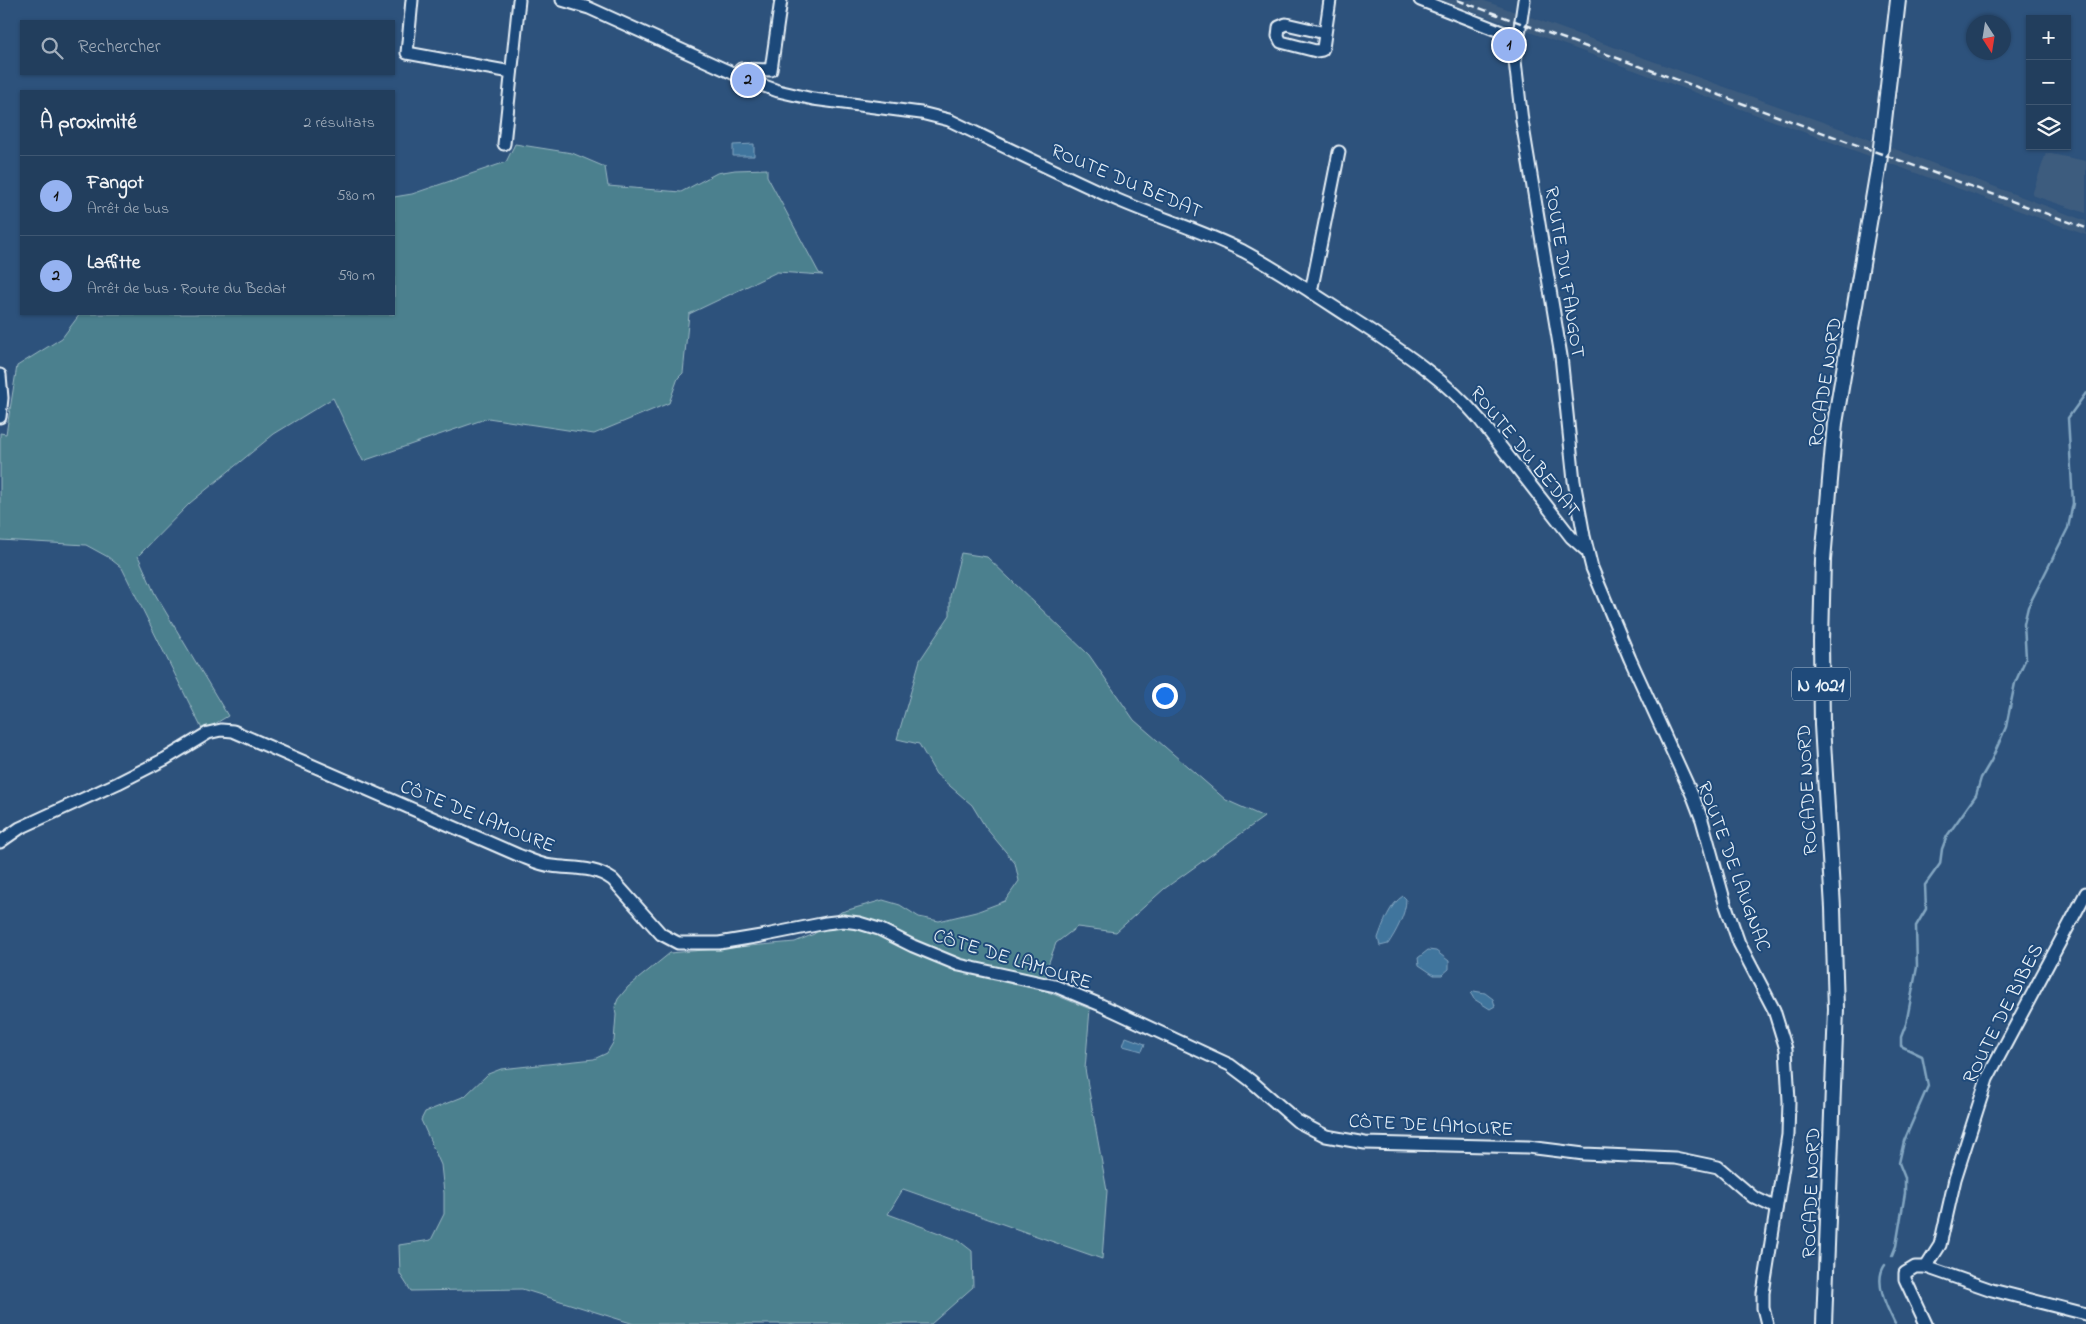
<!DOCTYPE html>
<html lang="fr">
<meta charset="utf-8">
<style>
body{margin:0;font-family:"Indie Flower",sans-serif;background:#2e4966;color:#f1f3f6}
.controls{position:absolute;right:15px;top:15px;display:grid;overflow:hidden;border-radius:0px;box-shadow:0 1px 4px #0004}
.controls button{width:45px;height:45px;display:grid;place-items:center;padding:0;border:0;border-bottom:1px solid #3f5772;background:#223e5d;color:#f1f3f6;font:25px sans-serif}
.compass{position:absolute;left:1966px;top:15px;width:45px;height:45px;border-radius:50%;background:#223e5d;box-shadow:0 1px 4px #0004;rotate:168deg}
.you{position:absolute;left:1164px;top:695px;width:18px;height:18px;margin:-12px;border:4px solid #fff;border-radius:50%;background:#1a73e8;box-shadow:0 0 0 8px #1a73e833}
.badge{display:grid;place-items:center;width:32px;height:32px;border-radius:50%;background:#95b2f1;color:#111;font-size:16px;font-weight:700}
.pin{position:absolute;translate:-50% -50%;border:2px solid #fff;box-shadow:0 1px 5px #0006}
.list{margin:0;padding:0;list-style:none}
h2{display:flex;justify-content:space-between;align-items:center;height:65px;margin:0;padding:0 20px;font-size:21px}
h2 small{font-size:16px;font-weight:400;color:#a2aebc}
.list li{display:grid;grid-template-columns:32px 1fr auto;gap:15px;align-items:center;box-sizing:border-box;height:80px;padding:0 20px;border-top:1px solid #3f5772}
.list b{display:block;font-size:19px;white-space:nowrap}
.list p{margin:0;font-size:16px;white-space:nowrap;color:#a2aebc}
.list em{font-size:16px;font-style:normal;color:#a2aebc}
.icon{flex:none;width:28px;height:28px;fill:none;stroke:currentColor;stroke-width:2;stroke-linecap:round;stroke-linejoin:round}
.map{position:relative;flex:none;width:2086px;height:1324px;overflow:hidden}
.search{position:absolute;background:#223e5d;box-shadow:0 1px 4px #0004;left:20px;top:20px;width:375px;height:55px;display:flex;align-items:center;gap:12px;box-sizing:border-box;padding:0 18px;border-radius:0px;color:#a2aebc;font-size:19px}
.panel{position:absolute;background:#223e5d;box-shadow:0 1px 4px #0004;left:20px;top:90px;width:375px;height:225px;border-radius:0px}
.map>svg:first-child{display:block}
</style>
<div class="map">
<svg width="2086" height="1324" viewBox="0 0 2086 1324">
<rect width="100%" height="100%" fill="#2d527c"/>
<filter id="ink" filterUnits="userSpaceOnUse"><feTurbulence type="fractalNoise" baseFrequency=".02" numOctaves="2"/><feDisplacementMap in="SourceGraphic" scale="10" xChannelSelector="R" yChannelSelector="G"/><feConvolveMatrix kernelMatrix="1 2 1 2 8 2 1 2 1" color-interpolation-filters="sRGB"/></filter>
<g filter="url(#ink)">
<g fill="#3d5c7e">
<path d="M1440 0H1482L1518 13 1516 27Z"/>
<path d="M1527 16 1828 124 2086 221V235L1524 30Z"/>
<path d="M2046 153 2086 161V213L2032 195Z"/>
</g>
<g fill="#4b808e" stroke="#9ab8c3">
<path d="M515 144 572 153 605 167 608 186 681 192 717 173 735 170 767 169V176L819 273 823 275 777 272 689 314 683 373 678 378 669 403 594 434 488 418 363 461 333 398 274 434 190 503 138 556 155 594 228 716 203 731 122 568 108 557 86 545 0 540V433L6 434 17 366 62 338 80 314H394V197L412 194 506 162Z"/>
<path d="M961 553 987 557 1089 655 1134 720 1226 800 1264 817 1164 889 1116 932 1077 927 1056 943 1046 970 1048 992 1090 1009 1085 1069 1107 1191 1102 1259 903 1189 888 1214 958 1240 972 1251 973 1287 931 1324H634L522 1289 411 1291 400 1274 399 1245 431 1240 444 1214V1193L441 1165 421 1120 425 1112 465 1096 488 1074 501 1069 594 1059 607 1053 614 1041 616 1015 615 1007 618 999 628 987 670 953 795 942 814 934 841 912 883 900 900 905 919 917 939 921 976 912 1005 901 1019 881 1015 863 986 828 972 805 936 774 919 744 897 739 920 660 950 615V596Z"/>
</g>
<g fill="#40749d" stroke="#83a6c1">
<path d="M754 144V156H733V145Z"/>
<path d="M1403 896 1406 899C1406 914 1396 932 1388 944L1380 946 1378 938C1383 924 1390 904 1403 896Z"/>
<path d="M1428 950 1436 951 1449 961V969L1442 975H1434L1419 965 1418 958Z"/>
<path d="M1474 991 1485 993 1493 999 1495 1006 1490 1009 1474 999 1471 994Z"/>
<path d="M1126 1037 1145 1044 1142 1051 1123 1046Z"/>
</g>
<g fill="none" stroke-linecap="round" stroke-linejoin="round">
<g stroke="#83a6c1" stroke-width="2.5">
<path d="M1892 1256 1896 1246 1905 1193V1178L1899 1163 1904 1141 1928 1086 1922 1056 1901 1046V1037L1906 1024 1917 967 1916 926 1926 909 1925 885 1940 864 1942 849 1947 836 1976 795 1981 778 1991 761 2006 727 2015 683 2026 658 2024 624 2028 607 2068 528 2073 503 2068 418 2086 393"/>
<path d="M1885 1265C1873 1281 1887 1308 1895 1324"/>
</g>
<defs>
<g id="minor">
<path d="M412 0 407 53 511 72"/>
<path d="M562 0 589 8 748 80 778 91 813 99 921 113 949 120C1003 146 1058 173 1113 198 1156 217 1201 230 1243 251 1284 273 1323 300 1362 325 1405 353 1447 381 1480 420L1571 537 1587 551"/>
<path d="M1420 0 1517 38"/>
<path d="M1524 0 1515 61 1522 121 1561 356 1574 481 1584 536 1592 568 1630 659 1694 799 1702 820 1725 903 1739 943 1774 1010 1786 1049 1789 1101 1788 1135 1763 1293V1308L1767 1324"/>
<path d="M1325 33 1286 24 1279 27 1278 36 1281 42 1316 51 1322 50 1323 48 1330 0"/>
<path d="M736 75 741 69 771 70 781 0"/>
<path d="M504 144 519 0"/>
<path d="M1311 292 1339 152"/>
<path d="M0 375 2 398 0 417"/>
<path d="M0 842 20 828 118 783 165 759 208 733 221 730 233 731 518 855C529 859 540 865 552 866 574 869 594 866 613 880L661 934 678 943H719L761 936 826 923 843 921 859 923 879 929 913 946 959 965 1055 986 1101 1005 1230 1065 1250 1080 1297 1121 1326 1136 1365 1143 1528 1147 1584 1154 1675 1158 1718 1167 1753 1197 1776 1208"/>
<path d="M1926 1267 1940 1245 1955 1179 1987 1079 2086 893"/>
<path d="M1926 1324 1905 1279V1273L1915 1267H1926L1992 1290 2086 1314"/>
</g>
<path id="major" d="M1824 1324 1836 1009 1833 908 1822 725 1821 641 1823 560 1835 423 1879 164 1898 0"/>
</defs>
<use href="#minor" stroke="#e8f1f8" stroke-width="15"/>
<use href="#major" stroke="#e8f1f8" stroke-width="18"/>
<use href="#minor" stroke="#1f4a7a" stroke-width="11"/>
<use href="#major" stroke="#1f4a7a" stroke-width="14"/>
<path stroke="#e8f1f8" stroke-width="2.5" stroke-dasharray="8 4" stroke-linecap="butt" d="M1457 0 2086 228"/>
</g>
</g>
<g text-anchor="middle" stroke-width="4" stroke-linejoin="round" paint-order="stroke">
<rect fill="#1f4a7a" stroke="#acbfd2" stroke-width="1" x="1792" y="667.5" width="58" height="33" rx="4"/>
<g font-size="19" font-weight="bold" fill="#e8f1f8">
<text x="1821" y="691">N 1021</text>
</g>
<g font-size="20" fill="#e8f1f8" stroke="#1f4a7a">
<text transform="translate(1127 180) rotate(23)" y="7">ROUTE DU BEDAT</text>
<text transform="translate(1566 272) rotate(81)" y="7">ROUTE DU FANGOT</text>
<text transform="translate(1824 382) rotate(-81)" y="7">ROCADE NORD</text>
<text transform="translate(1526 451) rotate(51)" y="7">ROUTE DU BEDAT</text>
<text transform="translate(1806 790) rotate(-93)" y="7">ROCADE NORD</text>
<text transform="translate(478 815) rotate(22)" y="7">CÔTE DE LAMOURE</text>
<text transform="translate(1735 866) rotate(70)" y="7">ROUTE DE LAUGNAC</text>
<text transform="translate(1013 958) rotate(17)" y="7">CÔTE DE LAMOURE</text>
<text transform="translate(2002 1013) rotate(-63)" y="7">ROUTE DE BIBES</text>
<text transform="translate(1431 1124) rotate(3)" y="7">CÔTE DE LAMOURE</text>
<text transform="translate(1810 1193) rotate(-88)" y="7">ROCADE NORD</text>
</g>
</g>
</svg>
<div class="controls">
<button>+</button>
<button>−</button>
<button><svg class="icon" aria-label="layers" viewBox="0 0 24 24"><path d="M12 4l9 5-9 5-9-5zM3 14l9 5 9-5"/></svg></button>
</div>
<svg class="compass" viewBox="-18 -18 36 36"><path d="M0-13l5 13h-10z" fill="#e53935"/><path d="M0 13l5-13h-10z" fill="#a2aebc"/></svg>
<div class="you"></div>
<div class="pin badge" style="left:1509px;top:45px">1</div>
<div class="pin badge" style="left:748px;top:80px">2</div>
<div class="search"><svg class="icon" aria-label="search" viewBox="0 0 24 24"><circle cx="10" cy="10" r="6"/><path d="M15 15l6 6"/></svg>Rechercher</div>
<section class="panel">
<h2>À proximité<small>2 résultats</small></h2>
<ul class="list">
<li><span class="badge">1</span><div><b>Fangot</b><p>Arrêt de bus</p></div><em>580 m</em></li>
<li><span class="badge">2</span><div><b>Laffitte</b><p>Arrêt de bus · Route du Bedat</p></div><em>590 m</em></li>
</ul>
</section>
</div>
